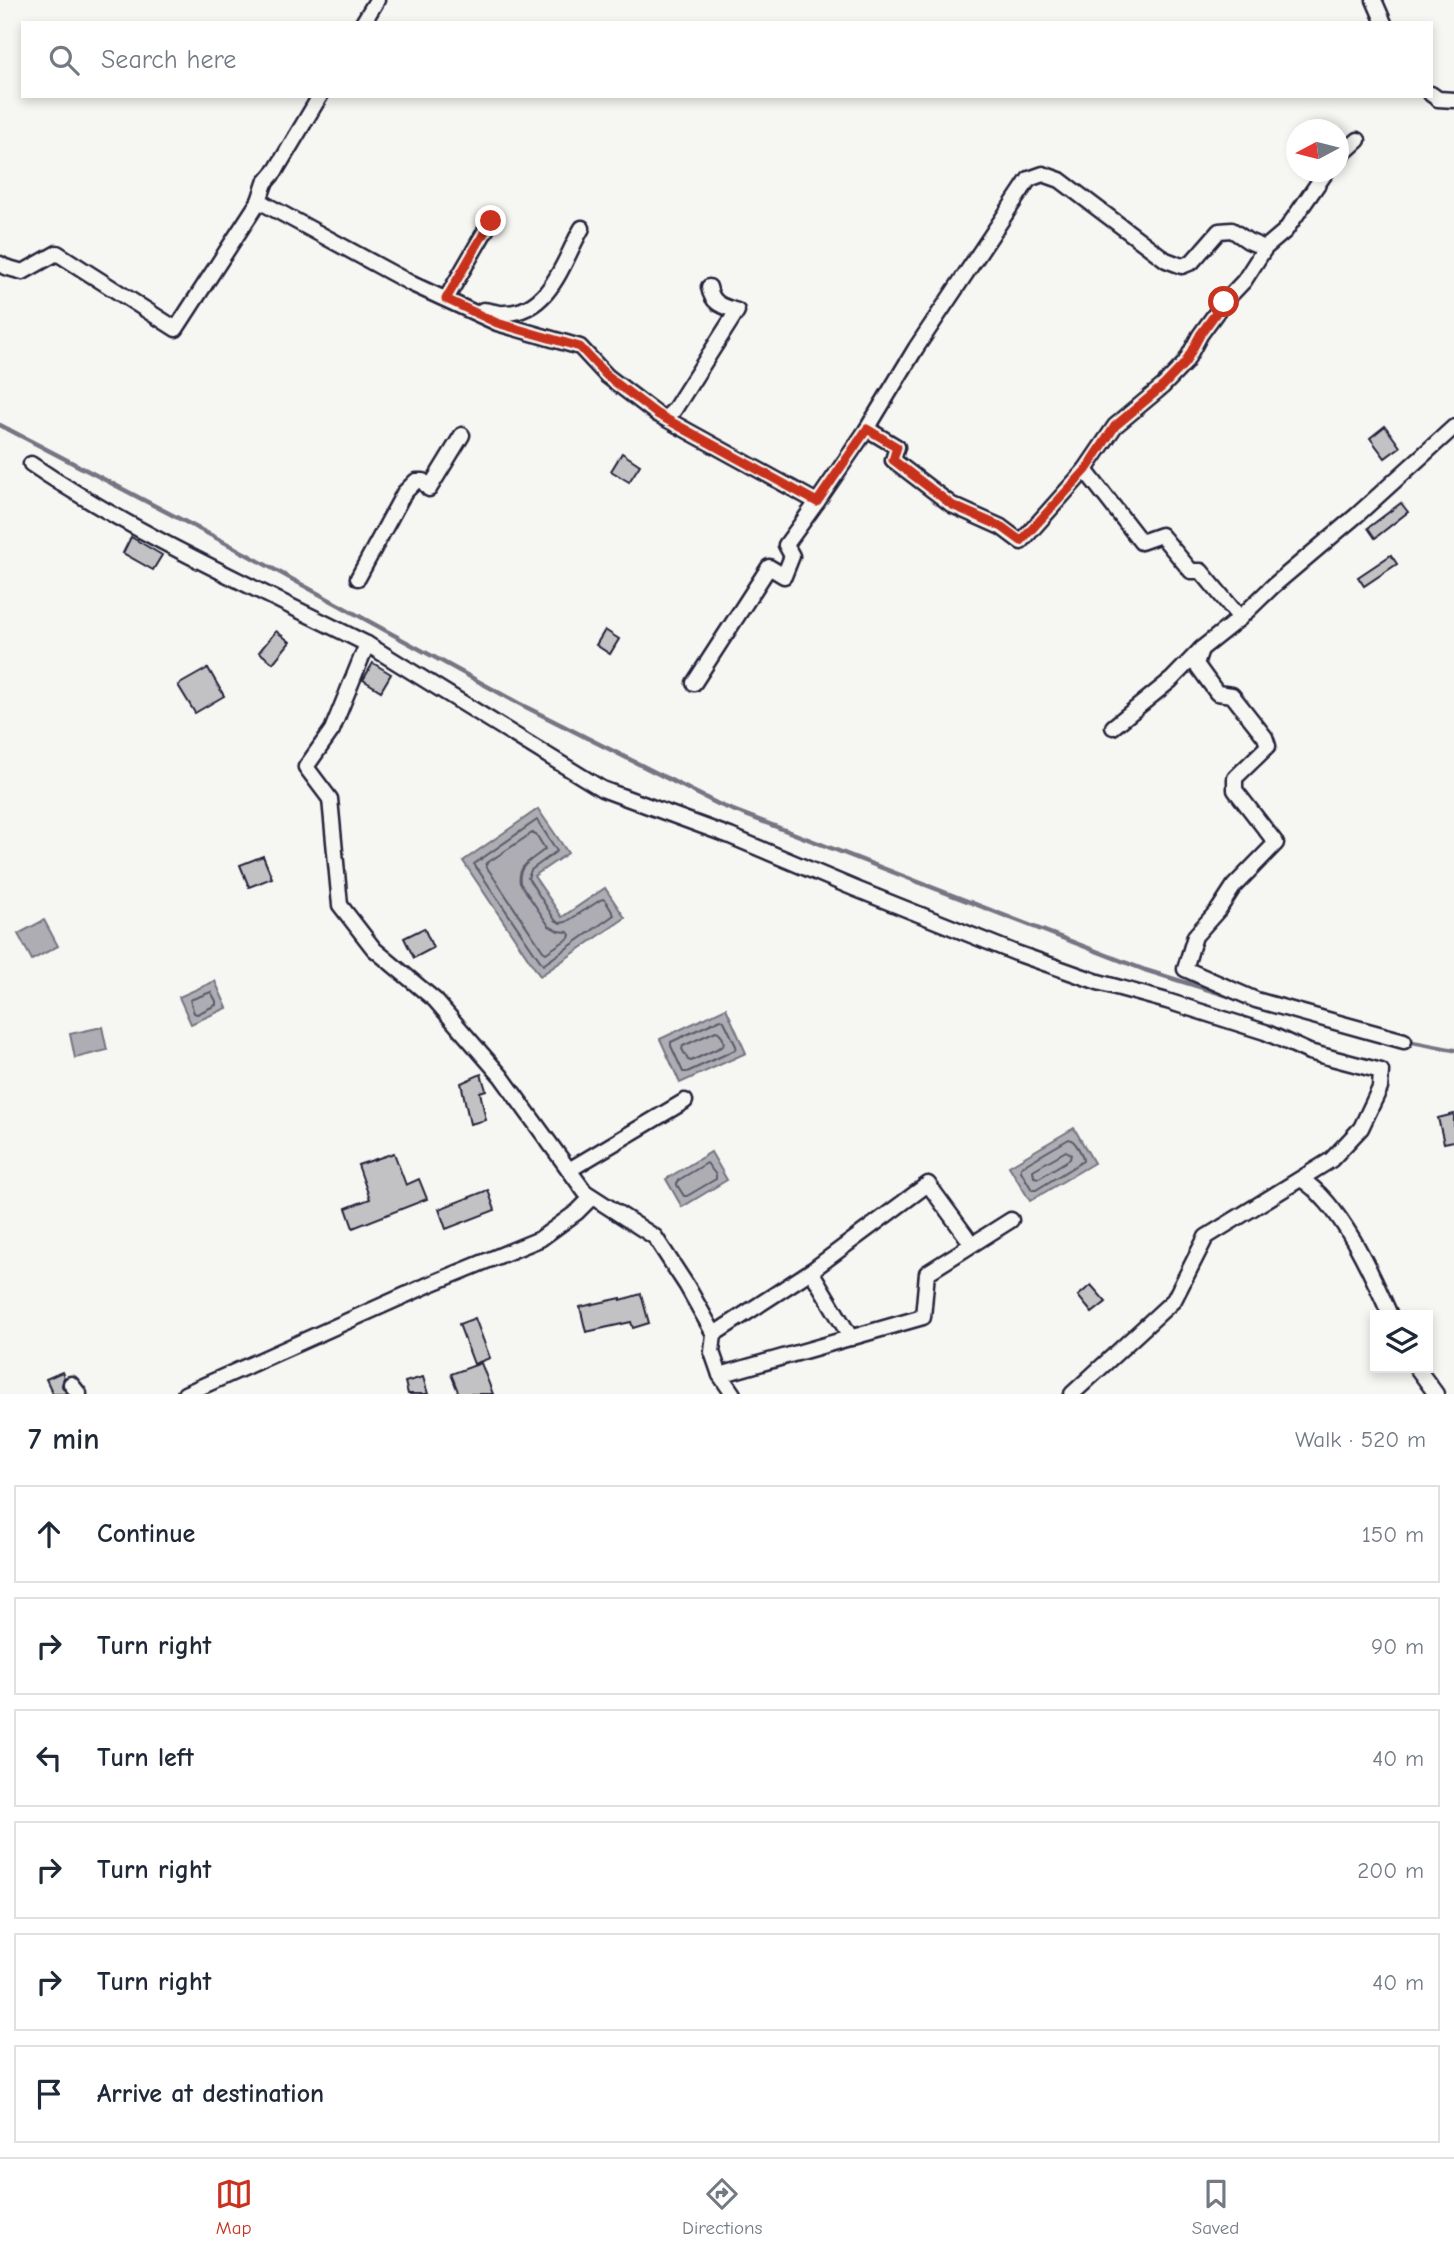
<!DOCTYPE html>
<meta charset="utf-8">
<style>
body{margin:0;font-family:"Comic Neue",sans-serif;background:#f6f6f7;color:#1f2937}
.controls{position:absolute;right:21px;bottom:21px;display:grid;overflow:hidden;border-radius:0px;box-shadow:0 4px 10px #0003}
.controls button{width:63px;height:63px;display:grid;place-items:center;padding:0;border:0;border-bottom:2px solid #e0e1e3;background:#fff;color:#1f2937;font:35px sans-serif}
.compass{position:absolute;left:1286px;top:119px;width:63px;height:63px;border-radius:50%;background:#fff;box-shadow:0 4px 10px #0003;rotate:263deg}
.stop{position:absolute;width:21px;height:21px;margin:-16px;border:5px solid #c8321e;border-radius:50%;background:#fff}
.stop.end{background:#c8321e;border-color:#fff;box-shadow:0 2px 7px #0008}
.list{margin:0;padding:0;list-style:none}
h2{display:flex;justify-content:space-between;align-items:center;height:91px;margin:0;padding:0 28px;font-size:30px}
h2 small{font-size:23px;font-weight:400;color:#747a83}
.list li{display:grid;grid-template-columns:46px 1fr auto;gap:21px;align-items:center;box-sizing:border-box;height:98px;margin:0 14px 14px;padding:0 14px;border:2px solid #e0e1e3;border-radius:0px}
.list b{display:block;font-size:26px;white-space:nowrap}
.list em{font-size:23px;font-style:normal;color:#747a83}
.icon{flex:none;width:38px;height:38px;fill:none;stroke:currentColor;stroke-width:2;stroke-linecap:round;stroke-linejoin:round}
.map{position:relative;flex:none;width:1454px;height:1394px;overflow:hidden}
.search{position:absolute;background:#fff;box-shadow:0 4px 10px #0003;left:21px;right:21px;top:21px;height:77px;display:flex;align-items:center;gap:18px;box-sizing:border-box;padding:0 24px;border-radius:0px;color:#747a83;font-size:26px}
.sheet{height:763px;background:#fff}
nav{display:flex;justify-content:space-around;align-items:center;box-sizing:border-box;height:98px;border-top:2px solid #e0e1e3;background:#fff;font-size:19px;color:#747a83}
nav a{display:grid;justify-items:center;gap:4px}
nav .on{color:#c8321e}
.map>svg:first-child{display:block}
</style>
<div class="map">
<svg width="1454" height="1394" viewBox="0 0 1454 1394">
<rect width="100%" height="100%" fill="#f6f6f2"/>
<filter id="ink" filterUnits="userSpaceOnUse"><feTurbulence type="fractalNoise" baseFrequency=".0143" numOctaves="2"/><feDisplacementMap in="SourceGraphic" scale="14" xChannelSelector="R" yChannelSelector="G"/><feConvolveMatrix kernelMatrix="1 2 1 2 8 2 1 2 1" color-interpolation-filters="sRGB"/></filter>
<g filter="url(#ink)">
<g fill="#adadb3" stroke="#757583" stroke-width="2">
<path d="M538 809 568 853 534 876 562 917 605 888 625 918 540 976 463 861Z"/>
<path d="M44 920 58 946 32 960 18 934Z"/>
<path d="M215 981 227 1008 191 1024 179 997Z"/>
<path d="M726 1008 746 1053 680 1083 660 1039Z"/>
<path d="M102 1027 107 1050 75 1058 70 1034Z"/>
<path d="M1074 1128 1094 1163 1030 1201 1009 1166Z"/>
<path d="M711 1152 727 1180 682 1207 666 1179Z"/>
</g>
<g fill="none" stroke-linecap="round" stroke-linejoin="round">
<g stroke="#5a5a6b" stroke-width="2">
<path d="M537 820 557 851 531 870 528 878 555 920 560 923 566 922 602 899 605 900 614 915 543 965 474 864Z"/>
<path d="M532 833 536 834 545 849C533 860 517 864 520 883L549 926 558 931 568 932 570 935 569 938 546 953 543 951 486 866 487 863Z"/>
<path d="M211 992 216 1001V1005L197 1014 194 1013 190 1000Z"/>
<path d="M721 1019 724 1021 736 1046 735 1050 687 1072H683L671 1046V1042Z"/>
<path d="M716 1031C721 1032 725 1041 723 1046L691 1061 688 1060 682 1049 683 1046Z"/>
<path d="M1069 1139C1075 1140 1083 1155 1083 1161L1036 1190H1032L1021 1171V1167Z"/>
<path d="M1066 1151 1071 1154 1070 1159 1039 1178 1034 1177 1033 1170Z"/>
<path d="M707 1163 716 1175V1179L687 1196H684L677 1185V1181Z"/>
</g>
<g stroke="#757583" stroke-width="4.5">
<path d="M0 425 224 542 518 703 720 805 1145 970 1232 997"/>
<path d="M1407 1041 1454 1050"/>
</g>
</g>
<g fill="#c2c2c4" stroke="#22223b" stroke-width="2">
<path d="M1385 426 1400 447 1385 458 1370 438Z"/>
<path d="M622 453 640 465 629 482 611 471Z"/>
<path d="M1401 503 1408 512 1375 538 1368 528Z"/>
<path d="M131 537 162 555 153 570 123 553Z"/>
<path d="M1391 555 1397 564 1364 586 1358 577Z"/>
<path d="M605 630 619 639 610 654 596 645Z"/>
<path d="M276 631 290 642 273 663 259 652Z"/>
<path d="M373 663 391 674 381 691 363 680Z"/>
<path d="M208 668 224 696 195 713 178 685Z"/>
<path d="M263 856 272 878 249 887 240 865Z"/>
<path d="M424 928 433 948 414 958 404 938Z"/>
<path d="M481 1074 486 1090 480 1092 486 1120 470 1124 461 1083Z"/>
<path d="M1454 1114V1141L1444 1143 1438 1118Z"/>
<path d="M394 1153 406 1185 419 1179 427 1199 353 1228 346 1208 370 1199 358 1165Z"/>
<path d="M488 1190 495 1210 446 1229 439 1209Z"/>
<path d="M1091 1285 1106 1302 1092 1313 1078 1296Z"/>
<path d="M641 1294 649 1323 633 1328 631 1322 586 1332 580 1307 621 1298V1300Z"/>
<path d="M475 1318 490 1358 474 1364 459 1324Z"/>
<path d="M481 1363 493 1394H459L451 1374Z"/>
<path d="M62 1372 64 1377 62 1386 67 1394H53L46 1379Z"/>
<path d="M423 1377 428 1394H408L405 1382Z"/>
</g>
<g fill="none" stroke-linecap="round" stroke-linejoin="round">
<defs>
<g id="minor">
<path d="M1374 0 1384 23"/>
<path d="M363 23 377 0"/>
<path d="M1431 94 1438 99 1454 100"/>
<path d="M1338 158 1358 140"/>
<path d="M259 201 265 183 276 170 320 96"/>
<path d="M0 264 5 267 23 272 57 253 176 329 259 201 412 284 497 323 580 347 607 376 657 414 817 502 867 429 916 348 1029 179 1043 174 1060 180 1166 260 1182 266 1192 262 1219 231 1232 230 1248 241 1265 248 1285 231 1326 172"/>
<path d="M446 299 491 221"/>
<path d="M483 310C490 310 497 314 505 313 551 312 563 261 582 228"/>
<path d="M666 418 674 410 737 311C722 306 712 304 709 287"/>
<path d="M867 429 897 447 893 460 952 505 1001 527 1021 542 1085 470 1115 426 1163 386 1185 363 1200 335 1224 302 1244 281 1265 248"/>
<path d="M31 464C136 535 254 587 367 644"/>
<path d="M1085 470 1141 542 1161 535 1191 571H1201L1240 618"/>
<path d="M358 578 404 493 416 481H423L429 489 462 435"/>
<path d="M1201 649 1196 664 1217 693 1232 695 1265 737 1268 746 1235 778V790L1276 843 1234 886 1219 909 1195 936 1185 969 1256 1000 1404 1041"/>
<path d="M694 683 769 567 784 576 792 556 786 545 817 502"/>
<path d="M1113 727 1171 680 1201 649 1240 618 1273 586 1357 515 1454 427"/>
<path d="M569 1170 685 1101"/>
<path d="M1301 1179C1341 1204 1371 1272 1390 1315"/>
<path d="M811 1271 851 1338"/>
<path d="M714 1334 811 1271 928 1184 972 1244"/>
<path d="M1417 1368 1436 1394"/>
<path d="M720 1375 712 1352 714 1334 687 1286 655 1237 585 1192 501 1076 435 1000 374 949 340 905 330 799 306 767 332 730 367 644 602 789 730 836 856 889 1016 953 1098 982 1167 1001 1265 1032 1309 1052 1381 1071 1380 1088 1361 1128 1331 1160 1206 1237 1174 1300 1072 1394"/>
<path d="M71 1384 79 1394"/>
<path d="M185 1394 428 1285 540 1239 577 1212 592 1197"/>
<path d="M733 1394 720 1375 923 1317 927 1273 1011 1220"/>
</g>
</defs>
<use href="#minor" stroke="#22223b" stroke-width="19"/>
<use href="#minor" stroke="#f6f6f2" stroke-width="14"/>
</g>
</g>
<g fill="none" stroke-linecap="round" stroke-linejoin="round" filter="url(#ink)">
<path stroke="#c8321e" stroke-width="9" d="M491 221 446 299 497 323 580 347 607 376 657 414 817 502 867 429 897 447 893 460 952 505 1002 527 1021 541 1086 470 1115 426 1163 386 1185 363 1200 335 1224 302"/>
</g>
</svg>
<div class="controls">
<button><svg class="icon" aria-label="layers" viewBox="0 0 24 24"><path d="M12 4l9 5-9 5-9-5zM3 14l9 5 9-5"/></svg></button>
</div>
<svg class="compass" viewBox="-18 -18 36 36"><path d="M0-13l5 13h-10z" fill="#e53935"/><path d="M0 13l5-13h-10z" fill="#747a83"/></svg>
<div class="stop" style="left:1224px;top:302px"></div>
<div class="stop end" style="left:491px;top:221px"></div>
<div class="search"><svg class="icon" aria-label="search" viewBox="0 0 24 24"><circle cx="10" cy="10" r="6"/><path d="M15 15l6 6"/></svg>Search here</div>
</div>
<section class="sheet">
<h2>7 min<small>Walk · 520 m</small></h2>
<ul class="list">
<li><svg class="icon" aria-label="ahead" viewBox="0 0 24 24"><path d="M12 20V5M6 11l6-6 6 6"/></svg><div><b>Continue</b></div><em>150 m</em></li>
<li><svg class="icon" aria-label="right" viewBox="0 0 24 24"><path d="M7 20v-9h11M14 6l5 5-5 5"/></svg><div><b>Turn right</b></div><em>90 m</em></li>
<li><svg class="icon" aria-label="left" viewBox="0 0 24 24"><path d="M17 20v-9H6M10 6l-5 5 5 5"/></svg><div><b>Turn left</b></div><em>40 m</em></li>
<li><svg class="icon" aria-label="right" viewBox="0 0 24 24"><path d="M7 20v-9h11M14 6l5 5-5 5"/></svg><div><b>Turn right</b></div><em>200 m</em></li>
<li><svg class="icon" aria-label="right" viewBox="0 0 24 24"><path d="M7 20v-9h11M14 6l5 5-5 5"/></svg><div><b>Turn right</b></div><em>40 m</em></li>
<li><svg class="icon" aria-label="arrive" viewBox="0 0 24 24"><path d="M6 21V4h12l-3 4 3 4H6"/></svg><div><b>Arrive at destination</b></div></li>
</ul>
</section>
<nav>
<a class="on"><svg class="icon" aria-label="map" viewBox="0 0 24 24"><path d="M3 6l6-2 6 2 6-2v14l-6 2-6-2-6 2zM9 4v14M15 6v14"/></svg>Map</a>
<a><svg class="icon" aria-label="directions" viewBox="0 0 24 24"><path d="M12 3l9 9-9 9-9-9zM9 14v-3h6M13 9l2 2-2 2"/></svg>Directions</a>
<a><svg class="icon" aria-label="saved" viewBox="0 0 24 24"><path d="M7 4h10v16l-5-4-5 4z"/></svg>Saved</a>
</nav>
